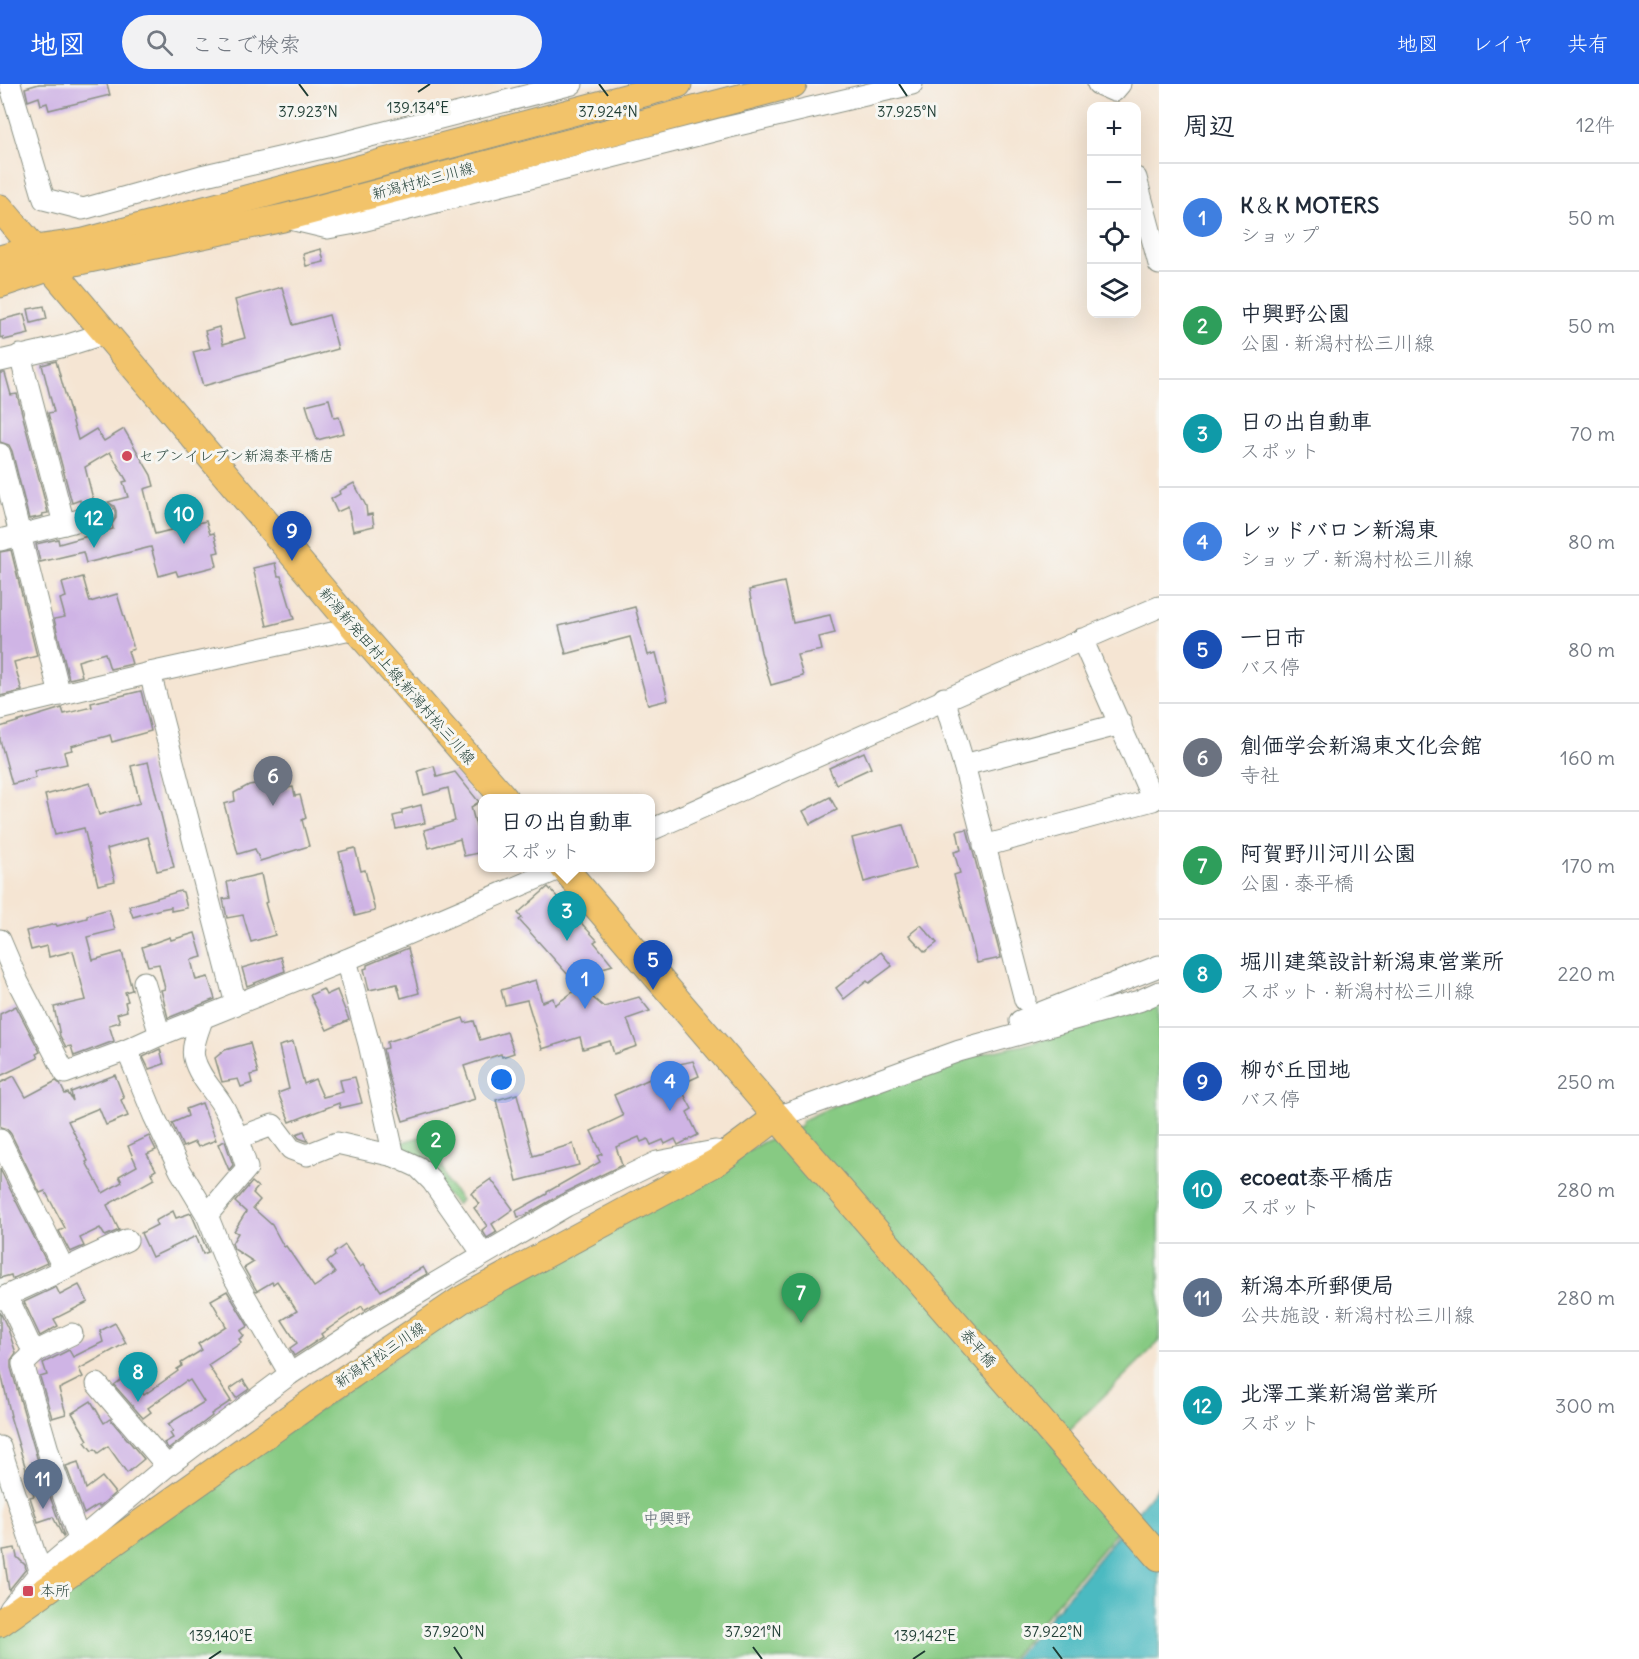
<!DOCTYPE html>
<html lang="ja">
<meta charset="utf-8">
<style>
body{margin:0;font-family:Delius,"Klee One",sans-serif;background:#f2f2f3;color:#1f2937}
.controls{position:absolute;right:18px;top:18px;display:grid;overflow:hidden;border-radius:12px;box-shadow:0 6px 24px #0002}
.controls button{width:54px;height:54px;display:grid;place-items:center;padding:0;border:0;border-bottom:2px solid #e0e1e3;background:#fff;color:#1f2937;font:30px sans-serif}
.you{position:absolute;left:502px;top:996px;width:21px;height:21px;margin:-15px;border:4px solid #fff;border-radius:50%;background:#1a73e8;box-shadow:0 0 0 9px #1a73e833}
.badge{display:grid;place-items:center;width:39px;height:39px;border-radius:50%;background:#2563eb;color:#fff;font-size:20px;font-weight:700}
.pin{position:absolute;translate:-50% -50px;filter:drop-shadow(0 2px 3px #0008)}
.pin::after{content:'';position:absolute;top:32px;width:21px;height:18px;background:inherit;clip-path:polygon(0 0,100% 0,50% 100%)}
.popup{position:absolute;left:478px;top:710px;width:177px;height:78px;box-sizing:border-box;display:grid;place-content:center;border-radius:12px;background:#fff;filter:drop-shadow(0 2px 4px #0005);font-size:20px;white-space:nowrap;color:#747a83}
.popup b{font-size:22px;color:#1f2937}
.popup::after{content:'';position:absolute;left:50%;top:100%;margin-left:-12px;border:12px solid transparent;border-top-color:#fff}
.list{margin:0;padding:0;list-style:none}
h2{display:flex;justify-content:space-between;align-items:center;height:78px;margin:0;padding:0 24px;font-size:26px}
h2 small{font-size:20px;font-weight:400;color:#747a83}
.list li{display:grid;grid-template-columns:39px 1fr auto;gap:18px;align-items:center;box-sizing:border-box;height:108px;padding:0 24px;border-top:2px solid #e0e1e3}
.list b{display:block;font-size:22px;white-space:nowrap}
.list p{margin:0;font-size:20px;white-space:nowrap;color:#747a83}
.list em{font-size:20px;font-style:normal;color:#747a83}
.icon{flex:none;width:33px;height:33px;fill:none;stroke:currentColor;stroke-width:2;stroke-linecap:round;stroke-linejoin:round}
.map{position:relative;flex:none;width:1159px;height:1575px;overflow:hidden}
header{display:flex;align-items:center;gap:36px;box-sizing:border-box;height:84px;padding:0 30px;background:#2563eb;color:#fff}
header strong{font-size:28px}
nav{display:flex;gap:33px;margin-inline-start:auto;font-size:21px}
.search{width:420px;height:54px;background:#f2f2f3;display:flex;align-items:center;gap:15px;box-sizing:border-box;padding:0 21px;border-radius:33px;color:#747a83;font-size:22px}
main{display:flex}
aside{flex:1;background:#fff}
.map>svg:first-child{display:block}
</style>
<header>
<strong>地図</strong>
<div class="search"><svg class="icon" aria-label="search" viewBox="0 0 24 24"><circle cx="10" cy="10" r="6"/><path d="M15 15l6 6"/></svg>ここで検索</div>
<nav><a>地図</a><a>レイヤ</a><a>共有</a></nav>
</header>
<main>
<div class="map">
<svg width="1159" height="1575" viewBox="0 0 1159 1575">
<rect width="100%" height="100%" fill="#f6f6f2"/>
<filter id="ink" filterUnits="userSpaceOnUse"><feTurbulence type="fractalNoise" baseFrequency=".0167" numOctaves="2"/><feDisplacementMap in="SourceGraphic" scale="12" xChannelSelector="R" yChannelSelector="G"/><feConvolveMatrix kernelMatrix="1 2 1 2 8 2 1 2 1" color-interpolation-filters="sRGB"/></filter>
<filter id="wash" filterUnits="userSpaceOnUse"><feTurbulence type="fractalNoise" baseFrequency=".008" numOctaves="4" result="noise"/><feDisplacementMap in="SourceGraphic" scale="24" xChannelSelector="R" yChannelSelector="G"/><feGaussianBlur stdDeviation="1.35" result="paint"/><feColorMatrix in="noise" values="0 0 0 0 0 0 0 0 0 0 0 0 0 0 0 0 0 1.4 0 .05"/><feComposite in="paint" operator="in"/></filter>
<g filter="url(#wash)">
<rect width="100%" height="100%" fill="#f5e5d3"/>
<g fill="#87ca83" stroke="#53845c" stroke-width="1.5">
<path d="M1159 917V1258L1063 1352 1131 1431 1010 1575H0V1548L471 1220 763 1058 800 1042 803 1036 833 1022 970 972 1023 961 1087 943Z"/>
<path d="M432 1049 448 1099 461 1116 457 1121 402 1068 400 1059Z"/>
</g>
<path fill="#4bbac1" stroke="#357c7a" stroke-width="1.5" d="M1159 1401V1575H1013L1052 1531Z"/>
<g id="blocks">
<g fill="#cfb4e5">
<path d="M39 0H107L110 11 49 26 47 19 41 21 39 13 28 17 25 4Z"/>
<path d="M321 165 324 178 306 182 303 170Z"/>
<path d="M282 203 293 241 329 231 338 265 203 302 193 268 210 264 205 247 219 243 223 260 245 254 235 216Z"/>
<path d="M44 222 47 235 31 239 28 225Z"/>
<path d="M24 230 29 250 4 256 3 253 0 254V236Z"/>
<path d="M56 277 78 356 96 345 104 357 124 345 151 391 154 402 144 405 155 450 206 437 210 450 214 449 219 468 214 469 217 482 178 492 176 487 159 492 151 463 86 479 83 468 40 478 36 460 58 455 59 460 113 445 112 440 116 434V427L114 422 108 418 128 413 123 398 127 397 110 368 85 383 94 419 81 423 80 416 72 419 48 329 54 328 42 281Z"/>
<path d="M0 289H5L11 311 17 310 48 429 42 430 43 432 29 435 12 367 9 361 0 358Z"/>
<path d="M329 315 334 334 339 333 344 349 317 356 306 321Z"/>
<path d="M354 399 366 422 367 431 372 430 374 442 353 447 348 423 337 428 331 415 340 410 339 407Z"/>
<path d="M11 466 37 572 14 578 22 607 0 612V468Z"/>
<path d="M275 479 278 492H281L294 535 267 542 253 484Z"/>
<path d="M83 493 90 518 117 510 134 565 128 567 132 580 110 585 105 569 78 577 82 592 69 595 54 535 65 533 60 515 66 513 62 499Z"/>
<path d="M784 498 793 539 830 531 835 549 819 553 822 566 797 571 803 592 771 601 761 568 749 506Z"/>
<path d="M635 523 648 571 656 569 668 616 648 621 630 553 566 570 559 542Z"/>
<path d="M141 607 151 647 112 658 110 651 107 652 71 662 72 666 64 668 67 680 34 687 36 694 12 700 0 656V643L62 624 64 630 92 623 91 619Z"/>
<path d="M864 668 871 684 836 700 829 684Z"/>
<path d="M148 678 174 783 157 787 148 753 107 765 115 797 98 801 84 744 55 751 45 711 90 699 99 731 140 719 131 682Z"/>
<path d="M434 682 437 693 455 688 479 718 471 723 483 768 464 772 460 755 429 764 424 746 455 737 448 704 424 711 418 687Z"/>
<path d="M268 698 278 699 280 705 293 703 295 712 300 711 306 734 302 736 309 762 260 777 255 765 238 770 224 720 235 717 234 709 249 701Z"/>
<path d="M830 713 837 726 810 740 803 727Z"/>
<path d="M421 721 425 739 396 745 393 732 402 730V726Z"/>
<path d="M903 741 916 784 864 798 852 754Z"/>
<path d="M967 745 1001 874 977 879 954 791 960 789 954 768 961 766 957 747Z"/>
<path d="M355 764 361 787 365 786 375 827 355 832 339 768Z"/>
<path d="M261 790 267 818 265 819 275 851 251 858 243 831 227 834 223 815 230 814 227 798Z"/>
<path d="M548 803 597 856 594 858 613 881 570 893 519 836 522 834 518 829Z"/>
<path d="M180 807 183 808 187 824 171 827V823L161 825 133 833 129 822Z"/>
<path d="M109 825 115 846 87 853 93 876 122 868 132 906 125 908 128 917 125 918 127 927 117 930 120 938 109 941 114 957 74 972 71 962 66 963 60 952 54 923 86 916 73 867 49 873 47 862 31 866 26 847 56 840 57 842 87 834V831Z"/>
<path d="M921 841 937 859 925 868 909 851Z"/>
<path d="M195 849 202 873 191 876 196 896 208 893 215 915 168 934 161 906 165 905 159 880 148 882 142 863 170 853 171 856Z"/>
<path d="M408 864 419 909 401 914 397 900 369 906 364 885 367 884V881Z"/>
<path d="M881 868 892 882 869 899 867 897 844 915 836 904Z"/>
<path d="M281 873 285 887 247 902 242 884Z"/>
<path d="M536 896 542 918 553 914 555 921 580 903 604 923 639 913 650 927 627 935 637 962 614 970 610 957 583 965 580 953 542 965 527 916 505 921 501 906Z"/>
<path d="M323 905 326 911 337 906 349 936 327 946 310 911Z"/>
<path d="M16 922 40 968 36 970 38 974 0 992V930Z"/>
<path d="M463 934 465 939 474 937 480 956 507 948 514 969 502 973 501 970 464 982 475 1015 403 1037 389 993 383 965 388 964 387 958Z"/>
<path d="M293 958 304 1000 315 995 323 1013 343 1008 340 996 355 993 362 1019 340 1024 339 1019 290 1038 278 1009 289 1005 279 962Z"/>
<path d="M250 959 258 989 250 991 252 999 241 1003 238 995 222 998 215 974 225 966Z"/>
<path d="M160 965 164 980 149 985 143 973Z"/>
<path d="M693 977 699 992 679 1001 692 1025 687 1028 698 1051 678 1061 675 1055 665 1060 663 1056 651 1061 648 1055 641 1058 639 1053 616 1063 622 1081 560 1111 526 1131 518 1133 516 1127 547 1110V1108L600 1078 597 1072 602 1070 591 1047 623 1032 614 1011 654 993 652 986Z"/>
<path d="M115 991 124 1014 121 1016 128 1032 106 1041 99 1024 68 1037 88 1077 86 1078 103 1109 122 1098 119 1092 137 1082 128 1062 149 1052 156 1066 147 1070 156 1086 151 1089 154 1095 107 1121 119 1146 105 1152 100 1144 80 1154 84 1162 70 1168 59 1147 65 1144 45 1107 40 1109 11 1050 7 1045 0 1043V999L14 992 26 1013 56 997 60 1000 65 1010 68 1009 73 1017 71 1008Z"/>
<path d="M517 1010 533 1072 573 1060 579 1081 517 1097 496 1016Z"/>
<path d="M202 1019 216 1056 198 1063 195 1058 183 1063 172 1039 188 1032 186 1025Z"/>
<path d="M304 1047 308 1057H307L299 1054 296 1050Z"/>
<path d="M225 1057 233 1081 229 1086 218 1060Z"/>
<path d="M0 1085 47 1179 12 1195 11 1191 0 1194Z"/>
<path d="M491 1095 513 1125 492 1140 497 1148 487 1154 482 1146 487 1142 474 1124 479 1120 471 1109Z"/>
<path d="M252 1098 258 1103 253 1109 260 1116 253 1124 272 1141 284 1163 286 1162 314 1203 335 1189 327 1178 335 1172 334 1169 345 1161 360 1183 363 1181 381 1207 423 1183 427 1190 364 1226 362 1222 321 1250 323 1253 294 1272 290 1264 297 1259 282 1236 297 1227 277 1197 273 1200 272 1198 257 1207 244 1184 254 1178 234 1165 232 1159 238 1149 234 1147 246 1128 235 1118Z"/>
<path d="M173 1127 176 1134 191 1129 208 1168 203 1170 196 1152 152 1173 141 1149 157 1141 155 1137Z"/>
<path d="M79 1201 88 1218 54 1235 58 1242 40 1252 24 1218 56 1203 60 1211Z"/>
<path d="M227 1207 248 1242 240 1247 244 1252 239 1255 241 1259 208 1281 231 1317 211 1330 212 1332 169 1365 164 1359 173 1354 170 1349 173 1347 168 1340 204 1318 190 1296 187 1298 186 1297 148 1324 151 1328 143 1334 114 1301 129 1290 144 1311 178 1287 177 1285 182 1282 181 1279 202 1266 198 1260 226 1242 211 1216Z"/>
<path d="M0 1228 8 1245 16 1269 11 1276V1284L40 1384 64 1452 63 1453 53 1433 38 1438 30 1413 34 1412 10 1332H11L0 1285Z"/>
<path d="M115 1239 126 1259 79 1285 83 1293 59 1305 66 1330 52 1334 40 1293 47 1291 43 1279 69 1266 73 1273 103 1258 100 1247Z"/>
<path d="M243 1296 249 1305 236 1314 230 1305Z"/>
<path d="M91 1317 104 1339 110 1335 144 1375 127 1389 108 1362 98 1369 95 1365 92 1367 85 1358 88 1356 72 1329Z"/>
<path d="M78 1378 86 1405 102 1393 115 1409 99 1423 98 1421 84 1430 66 1382Z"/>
<path d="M15 1464 17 1473 25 1481 26 1485 9 1506 3 1466Z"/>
</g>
</g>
</g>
<g filter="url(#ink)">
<use href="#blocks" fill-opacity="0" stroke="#8a9184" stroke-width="1.5"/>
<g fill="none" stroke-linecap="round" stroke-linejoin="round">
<defs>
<g id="minor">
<path d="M10 0 44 115 83 125 201 92 331 62 572 0"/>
<path d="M1098 0 1114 7 1120 0"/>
<path d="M1136 94 1159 180"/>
<path d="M286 134 328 144 350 140 725 44 912 0"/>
<path d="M20 271 64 440"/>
<path d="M0 277 65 262 106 249"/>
<path d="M0 370 60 611"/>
<path d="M0 456 104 430"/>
<path d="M150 589 236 920"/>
<path d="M944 614 964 681 1025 916"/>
<path d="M0 625 150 589 355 544"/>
<path d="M964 681 1121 640"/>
<path d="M651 746C820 671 989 595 1159 523"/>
<path d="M984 762 1153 716 1082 555"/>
<path d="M0 856 18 898 65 989 127 966 160 951 346 876 561 784"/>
<path d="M346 876 369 960 394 1072 418 1083 432 1097 483 1170"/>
<path d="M144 898 160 951"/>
<path d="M203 933C199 945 191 962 194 974 198 991 212 1005 221 1019 233 1039 240 1062 247 1084L207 1131"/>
<path d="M1020 937 1159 882"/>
<path d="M127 966 154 1032 180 1086 207 1131 227 1181 290 1290"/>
<path d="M777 1033 959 967 1139 917 1159 908"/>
<path d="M238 1054 273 1041 291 1065 307 1071 337 1059 394 1072"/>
<path d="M0 1056 64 1185"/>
<path d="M7 1212 29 1259 37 1267 72 1250"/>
<path d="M0 1215 127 1156"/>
<path d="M37 1267 23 1280 52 1380 79 1455"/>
<path d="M97 1300 167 1382"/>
<path d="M0 1363 41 1489"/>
<path d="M10 1525 37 1492 167 1382 290 1290 373 1236 566 1122 657 1078 715 1067 728 1069"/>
</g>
<g id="major">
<path d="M0 124 355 544 504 714"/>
<path d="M0 175 36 165 84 158 678 0"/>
<path d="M0 200 51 183 283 134 793 0"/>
<path d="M564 784 796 1055 1159 1473"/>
<path d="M0 1539 319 1313 461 1216 715 1079 777 1033"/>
</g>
</defs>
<use href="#minor" stroke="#8a9184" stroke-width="23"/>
<use href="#major" stroke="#8a9184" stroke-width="29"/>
<use href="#minor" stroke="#fff" stroke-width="21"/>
<use href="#major" stroke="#f2c36a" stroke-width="27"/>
</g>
</g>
<path fill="none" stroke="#1f3d34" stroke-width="2" d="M299 0 308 12M599 0 608 12M899 0 907 12M418 8 430 0M454 1563 462 1575M753 1563 762 1575M1053 1563 1062 1575M209 1575 221 1567M913 1575 925 1567"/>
<g fill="#d1495b" stroke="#f6f6f2" stroke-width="2">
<circle cx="127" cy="372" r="6"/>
<rect x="22" y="1501" width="12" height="12" rx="3"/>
</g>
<g text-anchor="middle" stroke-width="6" stroke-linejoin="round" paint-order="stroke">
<g font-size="15" fill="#1f3d34" stroke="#f6f6f2">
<text transform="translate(423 97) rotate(-15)" y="5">新潟村松三川線</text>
<text transform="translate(397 592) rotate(49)" y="5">新潟新発田村上線;新潟村松三川線</text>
<text transform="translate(978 1264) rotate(49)" y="5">泰平橋</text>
<text transform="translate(380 1271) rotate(-34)" y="5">新潟村松三川線</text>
</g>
<g font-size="15" fill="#1f3d34" stroke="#f6f6f2" text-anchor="start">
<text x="139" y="377">セブンイレブン新潟泰平橋店</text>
<text x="40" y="1512">本所</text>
</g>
<g font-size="16" fill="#5d6772" stroke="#f6f6f2">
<text x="667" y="1440">中興野</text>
</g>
</g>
<g font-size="15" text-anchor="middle" fill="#1f3d34" stroke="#f6f6f2" stroke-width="6" stroke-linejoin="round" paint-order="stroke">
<text x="418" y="29">139.134°E</text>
<text x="608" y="33">37.924°N</text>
<text x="907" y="33">37.925°N</text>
<text x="308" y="33">37.923°N</text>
<text x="454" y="1553">37.920°N</text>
<text x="753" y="1553">37.921°N</text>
<text x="1053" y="1553">37.922°N</text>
<text x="221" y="1557">139.140°E</text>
<text x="925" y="1557">139.142°E</text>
</g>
</svg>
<div class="controls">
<button>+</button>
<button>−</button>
<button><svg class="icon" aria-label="locate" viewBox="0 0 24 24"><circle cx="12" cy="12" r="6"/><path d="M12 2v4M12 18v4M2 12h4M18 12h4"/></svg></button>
<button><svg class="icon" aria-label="layers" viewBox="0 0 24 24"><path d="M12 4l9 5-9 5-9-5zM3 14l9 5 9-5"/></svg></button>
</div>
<div class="you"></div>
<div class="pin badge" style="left:585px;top:925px;background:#3f7fe0">1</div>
<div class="pin badge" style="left:436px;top:1086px;background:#2e9e5b">2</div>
<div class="pin badge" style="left:567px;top:857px;background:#0f9aa8">3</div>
<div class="popup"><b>日の出自動車</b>スポット</div>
<div class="pin badge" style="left:670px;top:1027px;background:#3f7fe0">4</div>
<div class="pin badge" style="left:653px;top:906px;background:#1a4fb4">5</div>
<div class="pin badge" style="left:273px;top:722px;background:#6b7280">6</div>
<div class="pin badge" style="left:801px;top:1239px;background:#2e9e5b">7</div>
<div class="pin badge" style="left:138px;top:1318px;background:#0f9aa8">8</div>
<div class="pin badge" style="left:292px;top:477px;background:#1a4fb4">9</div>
<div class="pin badge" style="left:184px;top:460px;background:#0f9aa8">10</div>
<div class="pin badge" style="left:43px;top:1425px;background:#5c6f8a">11</div>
<div class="pin badge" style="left:94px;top:464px;background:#0f9aa8">12</div>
</div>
<aside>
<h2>周辺<small>12件</small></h2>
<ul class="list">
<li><span class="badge" style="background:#3f7fe0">1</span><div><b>K＆K MOTERS</b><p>ショップ</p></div><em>50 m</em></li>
<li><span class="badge" style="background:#2e9e5b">2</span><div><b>中興野公園</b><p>公園 · 新潟村松三川線</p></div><em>50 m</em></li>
<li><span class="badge" style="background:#0f9aa8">3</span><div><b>日の出自動車</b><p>スポット</p></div><em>70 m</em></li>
<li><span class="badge" style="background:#3f7fe0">4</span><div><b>レッドバロン新潟東</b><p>ショップ · 新潟村松三川線</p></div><em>80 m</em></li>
<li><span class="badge" style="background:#1a4fb4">5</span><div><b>一日市</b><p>バス停</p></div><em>80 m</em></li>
<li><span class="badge" style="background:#6b7280">6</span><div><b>創価学会新潟東文化会館</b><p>寺社</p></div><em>160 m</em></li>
<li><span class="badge" style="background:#2e9e5b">7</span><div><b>阿賀野川河川公園</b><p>公園 · 泰平橋</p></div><em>170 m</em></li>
<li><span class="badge" style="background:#0f9aa8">8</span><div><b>堀川建築設計新潟東営業所</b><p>スポット · 新潟村松三川線</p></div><em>220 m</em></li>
<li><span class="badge" style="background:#1a4fb4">9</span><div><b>柳が丘団地</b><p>バス停</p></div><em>250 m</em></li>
<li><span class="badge" style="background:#0f9aa8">10</span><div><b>ecoeat泰平橋店</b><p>スポット</p></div><em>280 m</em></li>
<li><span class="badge" style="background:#5c6f8a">11</span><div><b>新潟本所郵便局</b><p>公共施設 · 新潟村松三川線</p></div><em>280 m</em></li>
<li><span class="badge" style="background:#0f9aa8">12</span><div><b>北澤工業新潟営業所</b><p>スポット</p></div><em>300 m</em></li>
</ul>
</aside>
</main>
